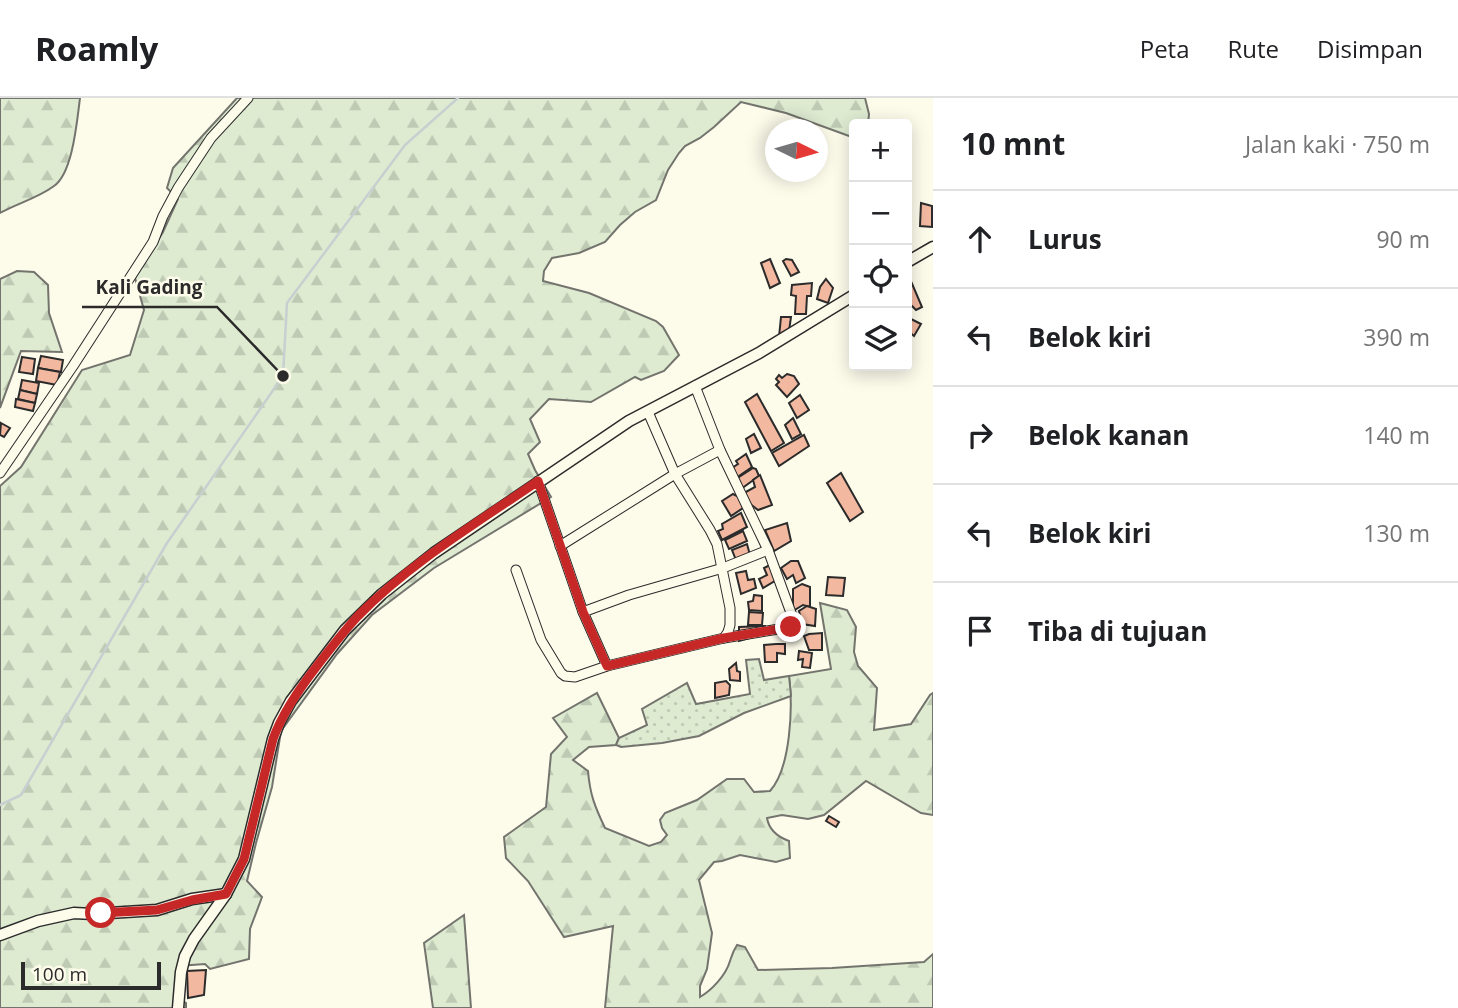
<!DOCTYPE html>
<html lang="id">
<meta charset="utf-8">
<style>
body{margin:0;font-family:"Open Sans",sans-serif;background:#f2f2f2;color:#202124}
.controls{position:absolute;right:21px;top:21px;display:grid;overflow:hidden;border-radius:7px;box-shadow:0 4px 18px #0003}
.controls button{width:63px;height:63px;display:grid;place-items:center;padding:0;border:0;border-bottom:2px solid #e0e0e0;background:#fff;color:#202124;font:35px sans-serif}
.compass{position:absolute;left:765px;top:21px;width:63px;height:63px;border-radius:50%;background:#fff;box-shadow:0 4px 18px #0003;rotate:95deg}
.scale{position:absolute;left:21px;bottom:18px;width:140px;box-sizing:border-box;padding-left:7px;border:4px solid #2b2b2b;border-top:0;font-size:19px;line-height:24px;white-space:nowrap;color:#2b2b2b;-webkit-text-stroke:5px #fdfbea;paint-order:stroke}
.stop{position:absolute;width:21px;height:21px;margin:-16px;border:5px solid #c62828;border-radius:50%;background:#fff}
.stop.end{background:#c62828;border-color:#fff;box-shadow:0 2px 7px #0008}
.list{margin:0;padding:0;list-style:none}
h2{display:flex;justify-content:space-between;align-items:center;height:91px;margin:0;padding:0 28px;font-size:30px}
h2 small{font-size:23px;font-weight:400;color:#757577}
.list li{display:grid;grid-template-columns:46px 1fr auto;gap:21px;align-items:center;box-sizing:border-box;height:98px;padding:0 28px;border-top:2px solid #e0e0e0}
.list b{display:block;font-size:26px;white-space:nowrap}
.list em{font-size:23px;font-style:normal;color:#757577}
.icon{flex:none;width:38px;height:38px;fill:none;stroke:currentColor;stroke-width:2;stroke-linecap:round;stroke-linejoin:round}
.map{position:relative;flex:none;width:933px;height:910px;overflow:hidden}
header{display:flex;align-items:center;gap:42px;box-sizing:border-box;height:98px;padding:0 35px;background:#fff;border-bottom:2px solid #e0e0e0}
header strong{font-size:33px}
nav{display:flex;gap:38px;margin-inline-start:auto;font-size:24px}
main{display:flex}
aside{flex:1;background:#fff}
.map>svg:first-child{display:block}
</style>
<header>
<strong>Roamly</strong>
<nav><a>Peta</a><a>Rute</a><a>Disimpan</a></nav>
</header>
<main>
<div class="map">
<svg width="933" height="910" viewBox="0 0 933 910">
<defs>
<pattern id="forest-firs" width="22" height="20" patternUnits="userSpaceOnUse" patternTransform="scale(1.75)"><rect width="22" height="20" fill="#deebd1"/><path d="M5 1l3.5 6h-7zM16 11l3.5 6h-7z" fill="#bfcab4"/></pattern>
<pattern id="garden-dots" width="8" height="8" patternUnits="userSpaceOnUse" patternTransform="scale(1.75)"><rect width="8" height="8" fill="#deebd1"/><path d="M2 2h.1M6 6h.1" fill="none" stroke="#bfcab4" stroke-width="1.8" stroke-linecap="round"/></pattern>
</defs>
<rect width="100%" height="100%" fill="#fdfbea"/>
<g fill="url(#forest-firs)" stroke="#74746e" stroke-width="2">
<path d="M0 0H80C77 22 73 75 54 88 38 100 18 105 0 115Z"/>
<path d="M237 0H865L869 16 868 26H854V38H849L786 15 741 4 714 29 700 40 685 48 679 55 668 72 656 102 635 114 620 127 605 144 579 155 552 160 544 173 543 183 589 195 656 223 663 229 679 257 664 273 641 282 635 279 591 304 549 301 530 321 540 344 528 356 535 372 551 399 434 470 372 517 337 556 281 633 272 689 256 745 247 783 262 799 250 831 249 861 210 871 205 866 178 868 174 897 186 905V910H0V388L21 369 82 272 130 257 144 212 135 180 163 134 178 101 167 90 173 70Z"/>
<path d="M17 173 34 174 48 187 49 215 62 254 21 253 0 310V181Z"/>
<path d="M820 505 847 512 856 529 854 554 858 568 877 590 874 632 911 626 930 597 933 595V717L921 715 866 683 824 717 808 721 782 717 767 720C769 732 778 739 789 743L790 760 776 764 740 757 722 763 714 764 699 782 712 835 707 871 700 888V899C712 892 726 877 730 863 732 857 733 853 737 847L745 849 758 872 832 870 924 864 933 856V910H605L613 828 564 839 528 783 506 760 504 739 546 709 551 656 567 639 553 620 597 595 619 640 616 647 589 649 573 662 588 673C590 697 595 709 605 730L649 748 661 744 667 737 662 730 660 722 665 715 697 702 727 681H744L754 694 770 693C791 670 793 608 789 578L831 571Z"/>
<path d="M464 817 471 910H433L424 845Z"/>
</g>
<path fill="url(#garden-dots)" stroke="#74746e" stroke-width="2" d="M759 561 764 582 789 578 791 598 744 615 699 638 662 645 621 649 616 647 619 640 647 627 642 611 687 585 696 606 750 596 746 562Z"/>
<g fill="none" stroke-linecap="round" stroke-linejoin="round">
<path stroke="#c7d0d0" stroke-width="2.5" d="M0 707 21 697 167 445 283 278 287 205 405 47 458 0"/>
</g>
<g fill="#f2b8a0" stroke="#2b2b2b" stroke-width="2">
<path d="M921 105 932 108V129L920 128Z"/>
<path d="M770 161 780 185 770 190 761 165Z"/>
<path d="M786 161 792 162 799 174 791 178 783 163Z"/>
<path d="M826 181 833 190 828 205 817 201 820 189Z"/>
<path d="M910 181 922 209 916 212 907 203V183Z"/>
<path d="M812 185 811 198H807L806 216H795L796 198 791 197 792 187Z"/>
<path d="M781 219H791L789 233 779 239Z"/>
<path d="M907 219 921 226 914 238 907 232Z"/>
<path d="M41 258 63 262 61 274 38 270Z"/>
<path d="M22 259 35 261 33 276 19 274Z"/>
<path d="M38 270 60 274 57 287 36 283Z"/>
<path d="M787 276 794 278 799 286 787 299 776 287 779 284 776 281 779 277 782 280Z"/>
<path d="M22 282 39 285 37 296 20 292Z"/>
<path d="M20 292 37 296 35 305 18 301Z"/>
<path d="M757 296 784 345 771 353 745 304Z"/>
<path d="M800 297 809 312 797 320 789 305Z"/>
<path d="M16 301 35 305 33 313 15 309Z"/>
<path d="M793 320 801 336 792 341 785 327Z"/>
<path d="M1 325 10 330 4 339 0 337Z"/>
<path d="M754 336 761 350 751 355 746 341Z"/>
<path d="M804 337 809 348 779 368 772 355Z"/>
<path d="M746 356 752 369 736 380 732 370 738 366 736 363Z"/>
<path d="M753 370 756 371 759 378 741 391 736 381Z"/>
<path d="M841 375 863 414 850 423 827 385Z"/>
<path d="M760 377 772 407 758 412 749 405 744 395 755 389 753 382Z"/>
<path d="M733 396 739 399 743 410 731 418 722 403Z"/>
<path d="M741 415 747 429 722 442 718 433 723 431 722 426Z"/>
<path d="M787 425 791 443 774 453 765 432Z"/>
<path d="M743 433 747 443 729 451 725 442Z"/>
<path d="M747 446 750 457 736 462 732 452Z"/>
<path d="M791 463H798L805 480 796 485 793 477 787 481 781 470Z"/>
<path d="M772 466 778 481 763 490 759 481 767 477 764 470Z"/>
<path d="M746 473 748 482 754 481 756 490 741 496 736 475Z"/>
<path d="M828 479 845 480 843 498 826 497Z"/>
<path d="M802 486 810 489V509L803 507 793 513V491Z"/>
<path d="M754 497 762 498V513L749 512 748 504 753 503Z"/>
<path d="M807 508 816 511 815 528 802 526 799 513Z"/>
<path d="M749 514 763 515 762 527H748Z"/>
<path d="M765 528V536L739 543V529Z"/>
<path d="M822 535V552H809L804 538 809 536Z"/>
<path d="M776 546H785V556L777 555V564H765L764 547Z"/>
<path d="M799 553 812 555 810 570 802 569 803 561 798 562Z"/>
<path d="M736 565 737 573 740 574V583L730 582 729 571Z"/>
<path d="M726 583 730 587 729 597 715 600V585Z"/>
<path d="M829 718 839 724 836 729 826 723Z"/>
<path d="M206 872 204 897 188 900 187 873Z"/>
</g>
<g fill="none" stroke-linecap="round" stroke-linejoin="round">
<defs>
<g id="minor">
<path d="M695 288 720 352 768 452 794 523 791 529 724 540"/>
<path d="M0 375 73 268 153 144 163 118 178 90 211 40 248 0"/>
<path d="M538 383 583 514 629 497 723 470 768 452"/>
<path d="M560 448 675 376 720 352"/>
<path d="M516 472 541 542 561 575 565 578 575 579 607 568 724 540 728 534 730 527V510L717 446 710 432 675 376 648 314"/>
<path d="M583 514 607 568"/>
</g>
<g id="tertiary">
<path d="M907 164 933 149"/>
<path d="M0 837 38 823 74 815 93 816 157 812 192 801 226 796"/>
<path d="M178 910 181 874 185 858 194 841 226 796 244 761 273 641 279 625 291 603 345 532 382 496 434 455 629 323 759 255 854 197"/>
</g>
</defs>
<use href="#minor" stroke="#2b2b2b" stroke-width="11"/>
<use href="#tertiary" stroke="#2b2b2b" stroke-width="13"/>
<use href="#minor" stroke="#fdfbea" stroke-width="9"/>
<use href="#tertiary" stroke="#fdfbea" stroke-width="10"/>
</g>
<g fill="none" stroke-linecap="round" stroke-linejoin="round">
<path stroke="#c62828" stroke-width="9" d="M101 815 157 812 192 802 226 796 244 761 273 641C283 614 299 591 317 568 330 551 343 534 358 518 411 464 477 425 538 383L583 514 607 568 724 540 791 529"/>
</g>
<path fill="none" stroke="#2b2b2b" stroke-width="2.5" d="M283 278L217 209H82"/>
<circle fill="#2b2b2b" stroke="#fdfbea" stroke-width="2.5" cx="283" cy="278" r="7"/>
<g font-size="19" text-anchor="middle" font-weight="bold" fill="#2b2b2b" stroke="#fdfbea" stroke-width="5" stroke-linejoin="round" paint-order="stroke">
<text x="149" y="196">Kali Gading</text>
</g>
</svg>
<div class="controls">
<button>+</button>
<button>−</button>
<button><svg class="icon" aria-label="locate" viewBox="0 0 24 24"><circle cx="12" cy="12" r="6"/><path d="M12 2v4M12 18v4M2 12h4M18 12h4"/></svg></button>
<button><svg class="icon" aria-label="layers" viewBox="0 0 24 24"><path d="M12 4l9 5-9 5-9-5zM3 14l9 5 9-5"/></svg></button>
</div>
<svg class="compass" viewBox="-18 -18 36 36"><path d="M0-13l5 13h-10z" fill="#e53935"/><path d="M0 13l5-13h-10z" fill="#757577"/></svg>
<div class="scale">100 m</div>
<div class="stop" style="left:101px;top:815px"></div>
<div class="stop end" style="left:791px;top:529px"></div>
</div>
<aside>
<h2>10 mnt<small>Jalan kaki · 750 m</small></h2>
<ul class="list">
<li><svg class="icon" aria-label="ahead" viewBox="0 0 24 24"><path d="M12 20V5M6 11l6-6 6 6"/></svg><div><b>Lurus</b></div><em>90 m</em></li>
<li><svg class="icon" aria-label="left" viewBox="0 0 24 24"><path d="M17 20v-9H6M10 6l-5 5 5 5"/></svg><div><b>Belok kiri</b></div><em>390 m</em></li>
<li><svg class="icon" aria-label="right" viewBox="0 0 24 24"><path d="M7 20v-9h11M14 6l5 5-5 5"/></svg><div><b>Belok kanan</b></div><em>140 m</em></li>
<li><svg class="icon" aria-label="left" viewBox="0 0 24 24"><path d="M17 20v-9H6M10 6l-5 5 5 5"/></svg><div><b>Belok kiri</b></div><em>130 m</em></li>
<li><svg class="icon" aria-label="arrive" viewBox="0 0 24 24"><path d="M6 21V4h12l-3 4 3 4H6"/></svg><div><b>Tiba di tujuan</b></div></li>
</ul>
</aside>
</main>
